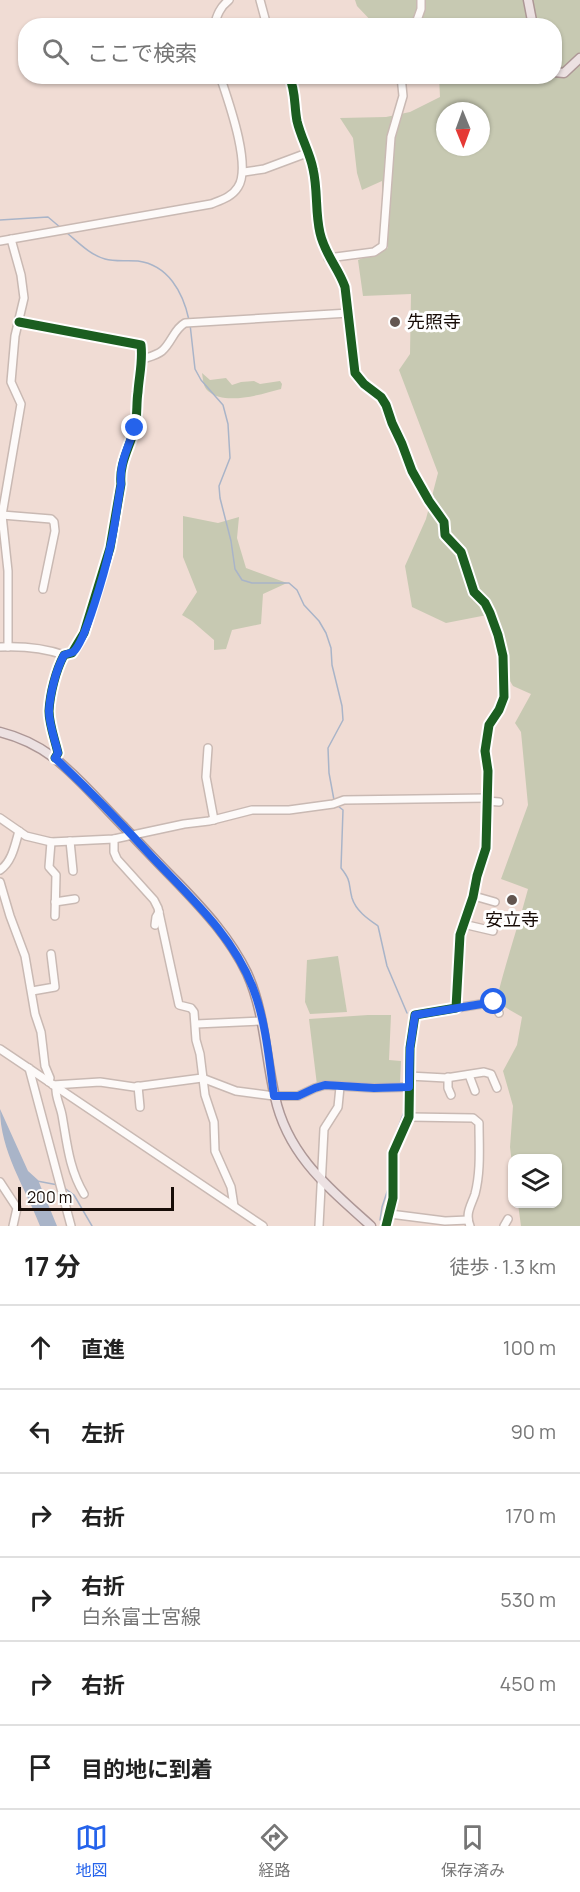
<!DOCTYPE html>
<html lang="ja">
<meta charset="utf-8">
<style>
body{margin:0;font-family:Manrope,"Noto Sans JP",sans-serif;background:#f6f6f6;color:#222}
.controls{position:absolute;right:18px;bottom:18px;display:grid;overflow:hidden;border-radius:12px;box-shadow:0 2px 4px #0004}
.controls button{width:54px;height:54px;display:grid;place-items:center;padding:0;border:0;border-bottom:2px solid #e0e0e0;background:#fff;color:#222;font:30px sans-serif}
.compass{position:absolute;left:436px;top:102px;width:54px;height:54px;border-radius:50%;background:#fff;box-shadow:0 2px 4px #0004;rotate:179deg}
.scale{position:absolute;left:18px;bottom:15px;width:156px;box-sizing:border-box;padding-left:6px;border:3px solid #170c07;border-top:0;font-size:16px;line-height:21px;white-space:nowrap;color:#170c07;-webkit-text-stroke:4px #fff;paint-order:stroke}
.stop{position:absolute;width:18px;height:18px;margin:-14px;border:4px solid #2563eb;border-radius:50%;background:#fff}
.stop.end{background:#2563eb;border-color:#fff;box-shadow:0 2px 6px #0008}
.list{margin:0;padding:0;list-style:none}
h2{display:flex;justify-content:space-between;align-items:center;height:78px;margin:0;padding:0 24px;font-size:26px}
h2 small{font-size:20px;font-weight:400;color:#767676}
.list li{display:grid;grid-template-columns:39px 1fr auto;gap:18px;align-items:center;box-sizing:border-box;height:84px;padding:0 24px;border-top:2px solid #e0e0e0}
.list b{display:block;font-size:22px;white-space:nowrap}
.list p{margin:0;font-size:20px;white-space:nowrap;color:#767676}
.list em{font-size:20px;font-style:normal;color:#767676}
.icon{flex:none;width:33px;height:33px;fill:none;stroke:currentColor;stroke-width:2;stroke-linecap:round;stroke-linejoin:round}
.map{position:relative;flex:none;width:580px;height:1226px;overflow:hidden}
.search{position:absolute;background:#fff;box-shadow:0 2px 4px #0004;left:18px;right:18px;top:18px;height:66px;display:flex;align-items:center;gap:15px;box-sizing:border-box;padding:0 21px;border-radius:24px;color:#767676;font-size:22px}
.sheet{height:582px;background:#fff}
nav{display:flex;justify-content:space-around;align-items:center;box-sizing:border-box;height:84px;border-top:2px solid #e0e0e0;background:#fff;font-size:16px;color:#767676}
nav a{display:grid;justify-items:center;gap:3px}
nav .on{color:#2563eb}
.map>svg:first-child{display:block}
</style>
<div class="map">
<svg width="580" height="1226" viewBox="0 0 580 1226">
<rect width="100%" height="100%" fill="#f0dcd4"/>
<g fill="#c7c9b2" fill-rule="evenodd">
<path d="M355 0H580V1226H521L518 1204H558V1158H512V1164L510 1147 513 1106 503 1071 517 1045 522 1017 496 1002C505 964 518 927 528 889L501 879 528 805 521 732 515 723 531 694 513 686 501 666 487 615 446 623 412 607 405 566 426 519 438 473 399 370 410 354 411 294 363 296 358 260 388 248 382 224V181L362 190 357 173 353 138 340 118 386 117 410 112 440 97 439 77 554 76V26L375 25 357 6ZM445 111H481V147H445Z"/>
<path d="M202 373 210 380 226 378 232 385 241 382 254 381 260 384 280 381 282 384 281 389C262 394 225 406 208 391 203 387 203 379 202 373Z"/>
<path d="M183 516 218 523 239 517 237 538 246 568 287 583 263 594 261 624 232 630 226 649 214 650V640L192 621 182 615 197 592 183 557Z"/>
<path d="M338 956 347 1012 310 1014 305 1002 307 960Z"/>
<path d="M368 1015H391L389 1060 401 1061 400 1084 375 1086 317 1085 309 1019Z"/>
</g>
<path fill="#a9b4c8" d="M0 1109 28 1171 38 1180 57 1226H40C25 1187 0 1151 0 1109Z"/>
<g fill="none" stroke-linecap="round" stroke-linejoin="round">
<g stroke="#a9b4c8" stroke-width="1.5">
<path d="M0 220 48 217 61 228"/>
<path d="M67 233C78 242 90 255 105 259 115 262 127 260 138 261 168 265 183 292 189 320"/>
<path d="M190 324 195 369 201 380 223 405 228 424 230 458 219 486 220 498 231 541 235 569 242 580 252 583H289L297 590 304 605 319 621 326 633 331 648 332 665 342 706 343 720 328 748 329 773 334 800"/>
<path d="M338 806 343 810 341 868C352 882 348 883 352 898 356 911 368 919 378 926L387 966 407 1013"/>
<path d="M37 1181 58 1185"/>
<path d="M63 1187 74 1195 92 1226"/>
<path d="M380 1220 382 1207 388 1189 389 1176 388 1154 404 1112"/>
</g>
<defs>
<g id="minor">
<path d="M260 0 267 26"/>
<path d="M214 26C217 15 220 7 229 0"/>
<path d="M415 26 421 9V0"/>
<path d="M289 76C296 91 294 106 297 121 301 138 310 153 313 169 318 190 315 212 320 233 325 255 338 267 345 287L355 373 364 384 381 397 386 405 392 423 402 444 412 471 429 501 444 522 445 535 461 552 474 592 485 603 490 613 498 635 503 656 504 697 499 710 489 725 485 751 488 771 486 848 477 876 473 897 460 935 456 1008 415 1015 410 1048 409 1117 393 1153V1198L386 1226"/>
<path d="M244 172 264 169 307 153"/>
<path d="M0 241 211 204C221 200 232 197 238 187 252 166 228 100 220 76"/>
<path d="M328 258 374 252 383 246 391 137 403 96 401 76"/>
<path d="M19 322 141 345C143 362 139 376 138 392 136 404 138 418 134 430 129 449 119 464 121 484L110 548 84 633 72 653 64 655C56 670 50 693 49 711 49 724 55 740 58 753L55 758"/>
<path d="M143 359C149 357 157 355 162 351 172 342 174 329 185 323L349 313"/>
<path d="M2 515 51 519 54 522 55 531 43 589"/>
<path d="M0 647C21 646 44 648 64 655"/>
<path d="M8 647V571L2 515 21 404 11 382 15 336 24 298 21 275 11 239"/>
<path d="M208 748 206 777 214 820"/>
<path d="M487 801 499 802"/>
<path d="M0 818 26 836 51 842 114 839 184 824 209 821 252 810H289L333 804 344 800 487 798"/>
<path d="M114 839V852L117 859 154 900 158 908 179 1005 191 1008 194 1012 196 1040 200 1054 205 1095 214 1122 215 1151 231 1187 234 1206"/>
<path d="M70 841 73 871"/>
<path d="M51 842 49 867 56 875 55 916"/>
<path d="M0 870C12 862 15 845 19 831"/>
<path d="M0 882 10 916 25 956 35 1014 41 1032 45 1066 50 1078 49 1082"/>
<path d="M474 896 495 902"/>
<path d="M55 902 75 899"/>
<path d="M463 924 493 931"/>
<path d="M155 925 156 917 159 912"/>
<path d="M32 991 55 987 51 954"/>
<path d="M456 1008 494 1002 499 1013"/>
<path d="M196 1024 262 1021"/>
<path d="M0 1049 263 1226"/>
<path d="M29 1068 71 1226"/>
<path d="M469 1075 475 1091"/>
<path d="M409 1076 446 1078 484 1072 491 1074 497 1088"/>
<path d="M448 1077V1088L451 1095"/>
<path d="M53 1085 100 1082 134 1087 202 1078 236 1091 274 1096H298L315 1088 325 1085 374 1088 409 1087"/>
<path d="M138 1086 140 1107"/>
<path d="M56 1087C55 1096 60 1105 62 1115 67 1143 69 1169 84 1194"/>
<path d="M409 1117 473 1118 479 1123C479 1147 481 1171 475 1194 471 1206 465 1213 470 1226"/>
<path d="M0 1182 17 1208 13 1226"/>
<path d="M390 1214 445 1221 468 1220"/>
<path d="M319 1226 324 1129 338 1107 340 1087"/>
<path d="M504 1226 508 1219"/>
</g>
<g id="major">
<path d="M528 0 533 26"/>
<path d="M554 72 564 73 580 58"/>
<path d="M0 732C20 737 37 745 53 757 79 777 101 804 124 827 142 846 160 865 178 883 205 911 230 938 247 973 265 1013 265 1055 275 1097 288 1156 329 1188 371 1226"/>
</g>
</defs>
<use href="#minor" stroke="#c9b9b3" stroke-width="10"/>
<use href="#major" stroke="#ad9796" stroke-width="11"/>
<use href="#minor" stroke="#fdfaf9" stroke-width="7"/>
<use href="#major" stroke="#ece1e2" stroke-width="8"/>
<defs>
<g id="cycleway">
<path d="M289 76C296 91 294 106 297 121 301 138 310 153 313 169 318 190 315 212 320 233 325 255 338 267 345 287L355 373 364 384 381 397 386 405 392 423 402 444 412 471 429 501 444 522 445 535 461 552 474 592 485 603 490 613 498 635 503 656 504 697 499 710 489 725 485 751 488 771 486 848 477 876 473 897 460 935 456 1008 415 1015 410 1048 409 1117 393 1153V1198L386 1226"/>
<path d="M19 322 141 345C143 362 139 376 138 392 136 404 138 418 134 430 129 449 119 464 121 484L110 548 84 633 72 653 64 655C56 670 50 693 49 711 49 724 55 740 58 753L55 758"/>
</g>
</defs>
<use href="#cycleway" stroke="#fff" stroke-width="13"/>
<use href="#cycleway" stroke="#1b5e20" stroke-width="9"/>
</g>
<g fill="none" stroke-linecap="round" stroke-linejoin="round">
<path stroke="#2563eb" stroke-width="8" d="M135 428C128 446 119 465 121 484 117 506 115 527 110 548 106 566 85 644 73 652 71 653 66 654 64 655 56 670 50 693 49 711 49 724 55 740 58 753L55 758C89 790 122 824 154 859 192 899 233 936 253 988 266 1022 269 1060 274 1096H298L315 1088 325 1085 374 1088 409 1087 410 1048 415 1015 494 1002"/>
</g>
<g fill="#63554f" stroke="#fff" stroke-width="2">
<circle cx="395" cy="322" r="6"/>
<circle cx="512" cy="900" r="6"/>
</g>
<g text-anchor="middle" stroke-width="6" stroke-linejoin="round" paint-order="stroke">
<g font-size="18" fill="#170c07" stroke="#fff" text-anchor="start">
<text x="407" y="328">先照寺</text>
<text x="512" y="926" text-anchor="middle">安立寺</text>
</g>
</g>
</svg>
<div class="controls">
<button><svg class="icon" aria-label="layers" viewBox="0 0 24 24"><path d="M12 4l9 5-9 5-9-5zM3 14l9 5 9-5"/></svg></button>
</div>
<svg class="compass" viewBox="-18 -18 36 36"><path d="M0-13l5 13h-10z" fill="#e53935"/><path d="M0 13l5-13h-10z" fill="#767676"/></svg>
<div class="scale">200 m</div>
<div class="stop" style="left:494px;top:1002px"></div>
<div class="stop end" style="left:135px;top:428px"></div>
<div class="search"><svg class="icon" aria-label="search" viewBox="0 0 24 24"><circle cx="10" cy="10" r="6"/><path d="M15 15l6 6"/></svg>ここで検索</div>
</div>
<section class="sheet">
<h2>17 分<small>徒歩 · 1.3 km</small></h2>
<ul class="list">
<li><svg class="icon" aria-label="ahead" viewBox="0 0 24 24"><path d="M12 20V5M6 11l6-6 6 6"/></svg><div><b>直進</b></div><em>100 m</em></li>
<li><svg class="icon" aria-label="left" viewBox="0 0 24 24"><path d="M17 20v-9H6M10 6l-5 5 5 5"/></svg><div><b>左折</b></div><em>90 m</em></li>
<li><svg class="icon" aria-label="right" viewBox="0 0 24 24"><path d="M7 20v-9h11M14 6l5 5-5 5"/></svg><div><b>右折</b></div><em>170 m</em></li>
<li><svg class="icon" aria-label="right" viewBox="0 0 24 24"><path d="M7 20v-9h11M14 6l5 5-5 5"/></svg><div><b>右折</b><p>白糸富士宮線</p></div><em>530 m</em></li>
<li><svg class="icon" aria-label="right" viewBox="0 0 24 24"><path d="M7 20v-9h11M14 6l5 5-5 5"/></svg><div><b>右折</b></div><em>450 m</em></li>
<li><svg class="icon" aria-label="arrive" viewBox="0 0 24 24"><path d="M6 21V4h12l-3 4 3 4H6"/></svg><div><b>目的地に到着</b></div></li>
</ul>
</section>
<nav>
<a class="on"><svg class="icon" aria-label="map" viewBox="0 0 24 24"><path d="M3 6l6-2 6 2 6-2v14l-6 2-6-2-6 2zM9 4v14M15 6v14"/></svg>地図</a>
<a><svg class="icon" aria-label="directions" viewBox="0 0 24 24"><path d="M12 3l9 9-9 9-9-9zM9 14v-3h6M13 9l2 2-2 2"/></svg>経路</a>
<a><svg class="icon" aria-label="saved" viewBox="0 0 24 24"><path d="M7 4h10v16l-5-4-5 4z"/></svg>保存済み</a>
</nav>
